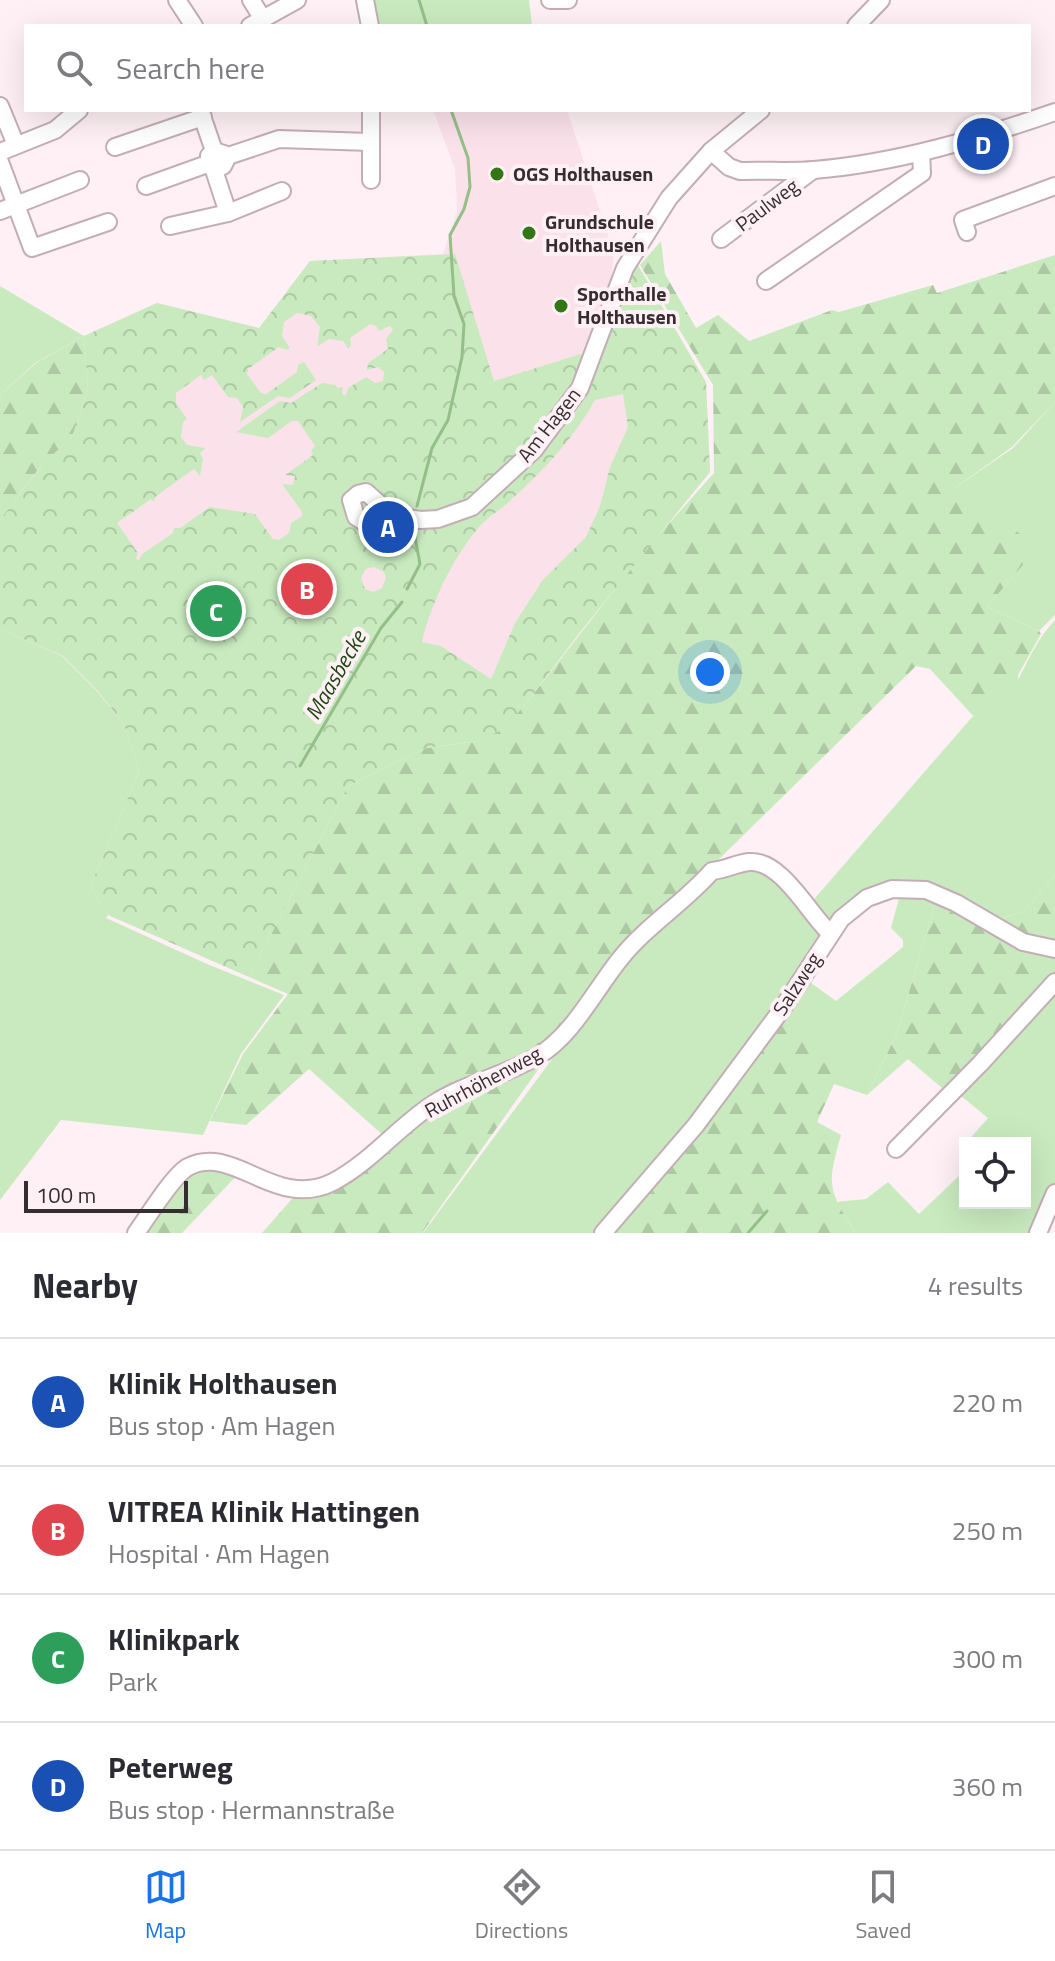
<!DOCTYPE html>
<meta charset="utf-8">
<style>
body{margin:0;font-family:"Titillium Web",sans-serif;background:#f2f2f3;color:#2b2b33}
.controls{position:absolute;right:24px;bottom:24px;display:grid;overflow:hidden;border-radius:0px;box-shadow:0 8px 32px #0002}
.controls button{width:72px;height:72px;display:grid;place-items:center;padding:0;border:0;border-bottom:2px solid #e1e1e2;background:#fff;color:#2b2b33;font:40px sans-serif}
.scale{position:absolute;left:24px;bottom:20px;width:164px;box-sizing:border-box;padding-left:8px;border:4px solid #352d30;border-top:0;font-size:22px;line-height:28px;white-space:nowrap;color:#352d30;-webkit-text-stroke:6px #fef0f4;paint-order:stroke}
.you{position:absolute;left:710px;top:672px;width:28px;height:28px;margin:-20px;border:6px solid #fff;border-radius:50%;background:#1a73e8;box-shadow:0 0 0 12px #1a73e833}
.badge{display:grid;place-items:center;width:52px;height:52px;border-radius:50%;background:#1a73e8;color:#fff;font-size:26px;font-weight:700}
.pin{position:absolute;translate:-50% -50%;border:4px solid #fff;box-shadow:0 2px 8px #0006}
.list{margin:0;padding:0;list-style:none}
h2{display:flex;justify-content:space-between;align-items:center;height:104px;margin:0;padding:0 32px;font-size:34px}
h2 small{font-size:26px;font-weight:400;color:#7c7c81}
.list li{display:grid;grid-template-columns:52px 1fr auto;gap:24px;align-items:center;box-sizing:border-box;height:128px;padding:0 32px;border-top:2px solid #e1e1e2}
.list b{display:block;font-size:30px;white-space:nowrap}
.list p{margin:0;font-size:26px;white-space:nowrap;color:#7c7c81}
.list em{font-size:26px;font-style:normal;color:#7c7c81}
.icon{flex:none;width:44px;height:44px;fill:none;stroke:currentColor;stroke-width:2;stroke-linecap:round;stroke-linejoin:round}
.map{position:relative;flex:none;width:1055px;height:1233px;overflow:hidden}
.search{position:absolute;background:#fff;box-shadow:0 8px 32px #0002;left:24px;right:24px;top:24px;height:88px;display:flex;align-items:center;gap:20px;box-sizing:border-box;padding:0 28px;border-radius:0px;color:#7c7c81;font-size:30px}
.sheet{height:616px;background:#fff}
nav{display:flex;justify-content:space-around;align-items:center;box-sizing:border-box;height:112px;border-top:2px solid #e1e1e2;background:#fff;font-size:22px;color:#7c7c81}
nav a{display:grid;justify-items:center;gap:4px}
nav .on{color:#1a73e8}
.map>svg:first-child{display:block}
</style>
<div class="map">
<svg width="1055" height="1233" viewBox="0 0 1055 1233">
<defs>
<pattern id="forest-firs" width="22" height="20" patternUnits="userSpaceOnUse" patternTransform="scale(2)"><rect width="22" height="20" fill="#c9eabf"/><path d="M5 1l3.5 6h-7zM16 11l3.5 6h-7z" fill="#adc9a4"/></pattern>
<pattern id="park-crowns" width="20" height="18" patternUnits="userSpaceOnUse" patternTransform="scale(2)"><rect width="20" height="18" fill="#c9eabf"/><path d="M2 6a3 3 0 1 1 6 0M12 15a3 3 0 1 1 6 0" fill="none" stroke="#adc9a4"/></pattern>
</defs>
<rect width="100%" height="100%" fill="#fef0f4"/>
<path fill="#fbe2ea" d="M433 110H567L614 254 611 279 592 350 706 382 710 472 581 631 348 786 249 977 108 915 90 887 139 772 124 724 96 689 63 656 0 629V520L41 466 72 437 88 389 84 336 157 303 259 328 310 261 443 254 457 212 455 169Z"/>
<g fill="#c9eabf">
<path d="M369 0H529L532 26H373Z"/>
<path d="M0 286 84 336 35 363 0 395Z"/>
<path d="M1055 402V615L1039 631 987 607 1037 548 956 487 1013 448Z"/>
<path d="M1055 620V875L1024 911 997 920 904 884 827 927 809 905 973 716 977 719C988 710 1008 698 1015 685 1028 662 1036 640 1055 620Z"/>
<path d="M0 629 62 656 95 689 124 724 139 772 90 887 108 915 106 918 207 964 284 995 241 1054 203 1135 61 1120 0 1200Z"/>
<path d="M749 865 763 868 825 935 748 1050 598 1233H423L633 950 708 877Z"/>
<path d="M901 891 937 897 897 1033 867 1095 834 1084 780 1018 807 980 836 1001 903 947V940L891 928Z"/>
<path d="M1055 983V1188L1036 1233H856L836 1202 830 1175 836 1202 866 1199 888 1182 919 1214 960 1175 965 1150V1203H1025V1143H966L988 1118 955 1091Z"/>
</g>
<g fill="url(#forest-firs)">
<path d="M661 241 665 274 696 328 718 315 749 341 832 310 839 312 933 285 937 293 1055 255V402L1012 447 956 487 1038 547 987 607 1039 631 1041 634 1018 675V688L977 720 930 669 916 666 713 865 557 1043 422 1233H262L298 1192 329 1186 386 1138 309 1069 246 1125 210 1121 243 1054 288 994 249 977 348 786 426 748 477 741 524 706 647 548 714 473 713 385 640 265Z"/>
<path d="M84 336 88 389 72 437 40 467 0 520V395L36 363Z"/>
<path d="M1055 875V980L949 1094 908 1059 867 1095 897 1033 937 897 987 924 1024 911Z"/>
<path d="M780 1018 839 1073 817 1122 841 1135C827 1185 827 1189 856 1233H607Z"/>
<path d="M194 1157 242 1170 182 1233H138Z"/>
</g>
<path fill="url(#park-crowns)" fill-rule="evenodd" d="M455 254 494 381 600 348 635 260 706 382 710 472 581 631 524 706 502 730 477 741 426 748 348 786 249 977 108 915 90 887 139 772 124 724 96 689 63 656 0 629V520L41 466 72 437 88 389 84 336 157 303 259 328 310 261ZM297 313 311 316 320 327 317 347 329 339 343 341 348 348 351 346 350 338 370 324 376 326 379 331 390 326 393 330 386 339 388 349 368 363 367 370 378 367 384 372 383 381 375 383 366 377 348 388 346 396 342 394 343 387 338 388 335 385 322 383 291 403 280 401 236 432 268 438 292 421H298L315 446 311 451 313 455 285 475 295 476 293 485 282 484 302 512V516L291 523 289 533 279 540 273 539 255 514 210 507 180 528H174L173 533 142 554 139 560 136 559 138 553 117 523 151 499 154 502 155 497 194 469 200 476 203 459 200 453 205 448 187 445 181 437 183 422 187 419 176 403V393L201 375 204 380 212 375 228 397 237 398 243 407 240 422 278 396 290 398 316 380 304 362 298 365 297 372 266 394 261 393 247 374 248 369 279 347 287 350 290 348 282 336 284 322ZM623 394 628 427 610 467 600 506 586 537 542 581 515 623 491 679 441 646 422 642C431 603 453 558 479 527 488 516 502 509 512 499 545 469 573 439 595 400ZM374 567 384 572 386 578 382 588 373 592 365 589 361 578 366 569Z"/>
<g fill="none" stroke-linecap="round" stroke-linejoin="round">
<g stroke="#95bf89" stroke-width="3">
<path d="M419 0 427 26"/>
<path d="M417 506 432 448 448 420 462 357 464 324 454 296 450 235 464 209 470 187 468 158 451 110"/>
<path d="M407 589 420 564 414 532"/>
<path d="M300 766 381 628 402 602"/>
<path d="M748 1233 767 1211"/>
</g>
<defs>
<g id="minor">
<path d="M177 0 194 26"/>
<path d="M251 0 263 19"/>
<path d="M365 0 370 26"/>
<path d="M550 0H568"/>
<path d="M250 26 297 0"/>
<path d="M856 26 881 0"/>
<path d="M0 106 16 145"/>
<path d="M200 110 214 151 209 156 210 163 216 168 223 166 226 160 224 154 214 151"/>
<path d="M371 110V180"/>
<path d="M115 147 203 117"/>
<path d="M711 151 729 167 740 171C764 170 790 172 814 170 897 163 977 139 1055 112"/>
<path d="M0 152 55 130 79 110"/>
<path d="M225 157 279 139 370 142"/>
<path d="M0 162 32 248 108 222"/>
<path d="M213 167 228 213"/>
<path d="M146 186 210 163"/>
<path d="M0 211 80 180"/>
<path d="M170 226 228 213 282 191"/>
<path d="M967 232 963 220 1055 186"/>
<path d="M721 239 813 170"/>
<path d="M766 281 922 173 921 153"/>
<path d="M393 516 366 492 358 494 351 500 356 517 364 522 393 516 421 520 438 519 472 507 534 450 580 388 625 268 669 198 711 151 761 110"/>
<path d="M896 1149 980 1064 1055 982"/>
<path d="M136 1233C147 1218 174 1174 188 1167 234 1143 275 1211 333 1182 371 1162 398 1127 433 1104 465 1083 505 1076 538 1056 573 1035 595 990 620 959 646 926 684 903 712 871 725 870 737 863 749 862 781 859 809 914 830 933"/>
<path d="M603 1233 696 1125 780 1012 841 919 867 898 892 889 926 890 956 903 1023 942 1055 949"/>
<path d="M1038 1233 1055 1193"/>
</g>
</defs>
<use href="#minor" stroke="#c4aeb6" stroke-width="20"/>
<use href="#minor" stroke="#fff" stroke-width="16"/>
</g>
<g fill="#327616" stroke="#fef0f4" stroke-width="3">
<circle cx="497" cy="174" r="8"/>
<circle cx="529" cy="233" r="8"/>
<circle cx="561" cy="306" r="8"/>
</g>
<g text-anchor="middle" stroke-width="8" stroke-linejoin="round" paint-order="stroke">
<g font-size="20" font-weight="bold" fill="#352d30" stroke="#fef0f4" text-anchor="start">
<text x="513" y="181">OGS Holthausen</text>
<text x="545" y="229">Grundschule<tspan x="545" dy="23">Holthausen</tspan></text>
<text x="577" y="301">Sporthalle<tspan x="577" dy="23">Holthausen</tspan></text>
</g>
<g font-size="20" fill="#352d30" stroke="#fef0f4">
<text transform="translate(767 205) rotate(-37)" y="7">Paulweg</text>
<text transform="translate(549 425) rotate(-52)" y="7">Am Hagen</text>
<text transform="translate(797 984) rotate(-57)" y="7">Salzweg</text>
<text transform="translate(483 1082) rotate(-28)" y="7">Ruhrhöhenweg</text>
</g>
<g font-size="22" font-style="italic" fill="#1e4610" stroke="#fef0f4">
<text transform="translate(335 675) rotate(-60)" y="8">Maasbecke</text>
</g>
</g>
</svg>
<div class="controls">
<button><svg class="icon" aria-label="locate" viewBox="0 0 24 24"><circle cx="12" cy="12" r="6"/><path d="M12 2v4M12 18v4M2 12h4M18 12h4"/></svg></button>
</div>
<div class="scale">100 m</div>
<div class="you"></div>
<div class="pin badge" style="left:388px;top:527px;background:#1a4fb4">A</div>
<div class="pin badge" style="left:307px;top:589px;background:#e0444e">B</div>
<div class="pin badge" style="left:216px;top:611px;background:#2e9e5b">C</div>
<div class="pin badge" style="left:983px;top:144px;background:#1a4fb4">D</div>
<div class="search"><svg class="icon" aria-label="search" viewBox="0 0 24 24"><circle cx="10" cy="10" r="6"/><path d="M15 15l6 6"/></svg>Search here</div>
</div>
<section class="sheet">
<h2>Nearby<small>4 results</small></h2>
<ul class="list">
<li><span class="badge" style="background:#1a4fb4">A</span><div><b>Klinik Holthausen</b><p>Bus stop · Am Hagen</p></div><em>220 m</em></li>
<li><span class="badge" style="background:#e0444e">B</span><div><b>VITREA Klinik Hattingen</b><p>Hospital · Am Hagen</p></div><em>250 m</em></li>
<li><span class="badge" style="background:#2e9e5b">C</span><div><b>Klinikpark</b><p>Park</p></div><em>300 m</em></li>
<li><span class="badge" style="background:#1a4fb4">D</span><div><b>Peterweg</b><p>Bus stop · Hermannstraße</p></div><em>360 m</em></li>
</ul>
</section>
<nav>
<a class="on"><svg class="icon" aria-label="map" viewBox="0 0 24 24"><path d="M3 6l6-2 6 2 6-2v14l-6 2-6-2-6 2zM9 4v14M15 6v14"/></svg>Map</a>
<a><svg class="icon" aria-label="directions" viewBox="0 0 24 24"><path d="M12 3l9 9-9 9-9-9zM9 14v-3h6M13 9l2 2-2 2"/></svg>Directions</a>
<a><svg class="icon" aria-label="saved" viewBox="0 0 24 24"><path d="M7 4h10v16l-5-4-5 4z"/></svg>Saved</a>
</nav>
